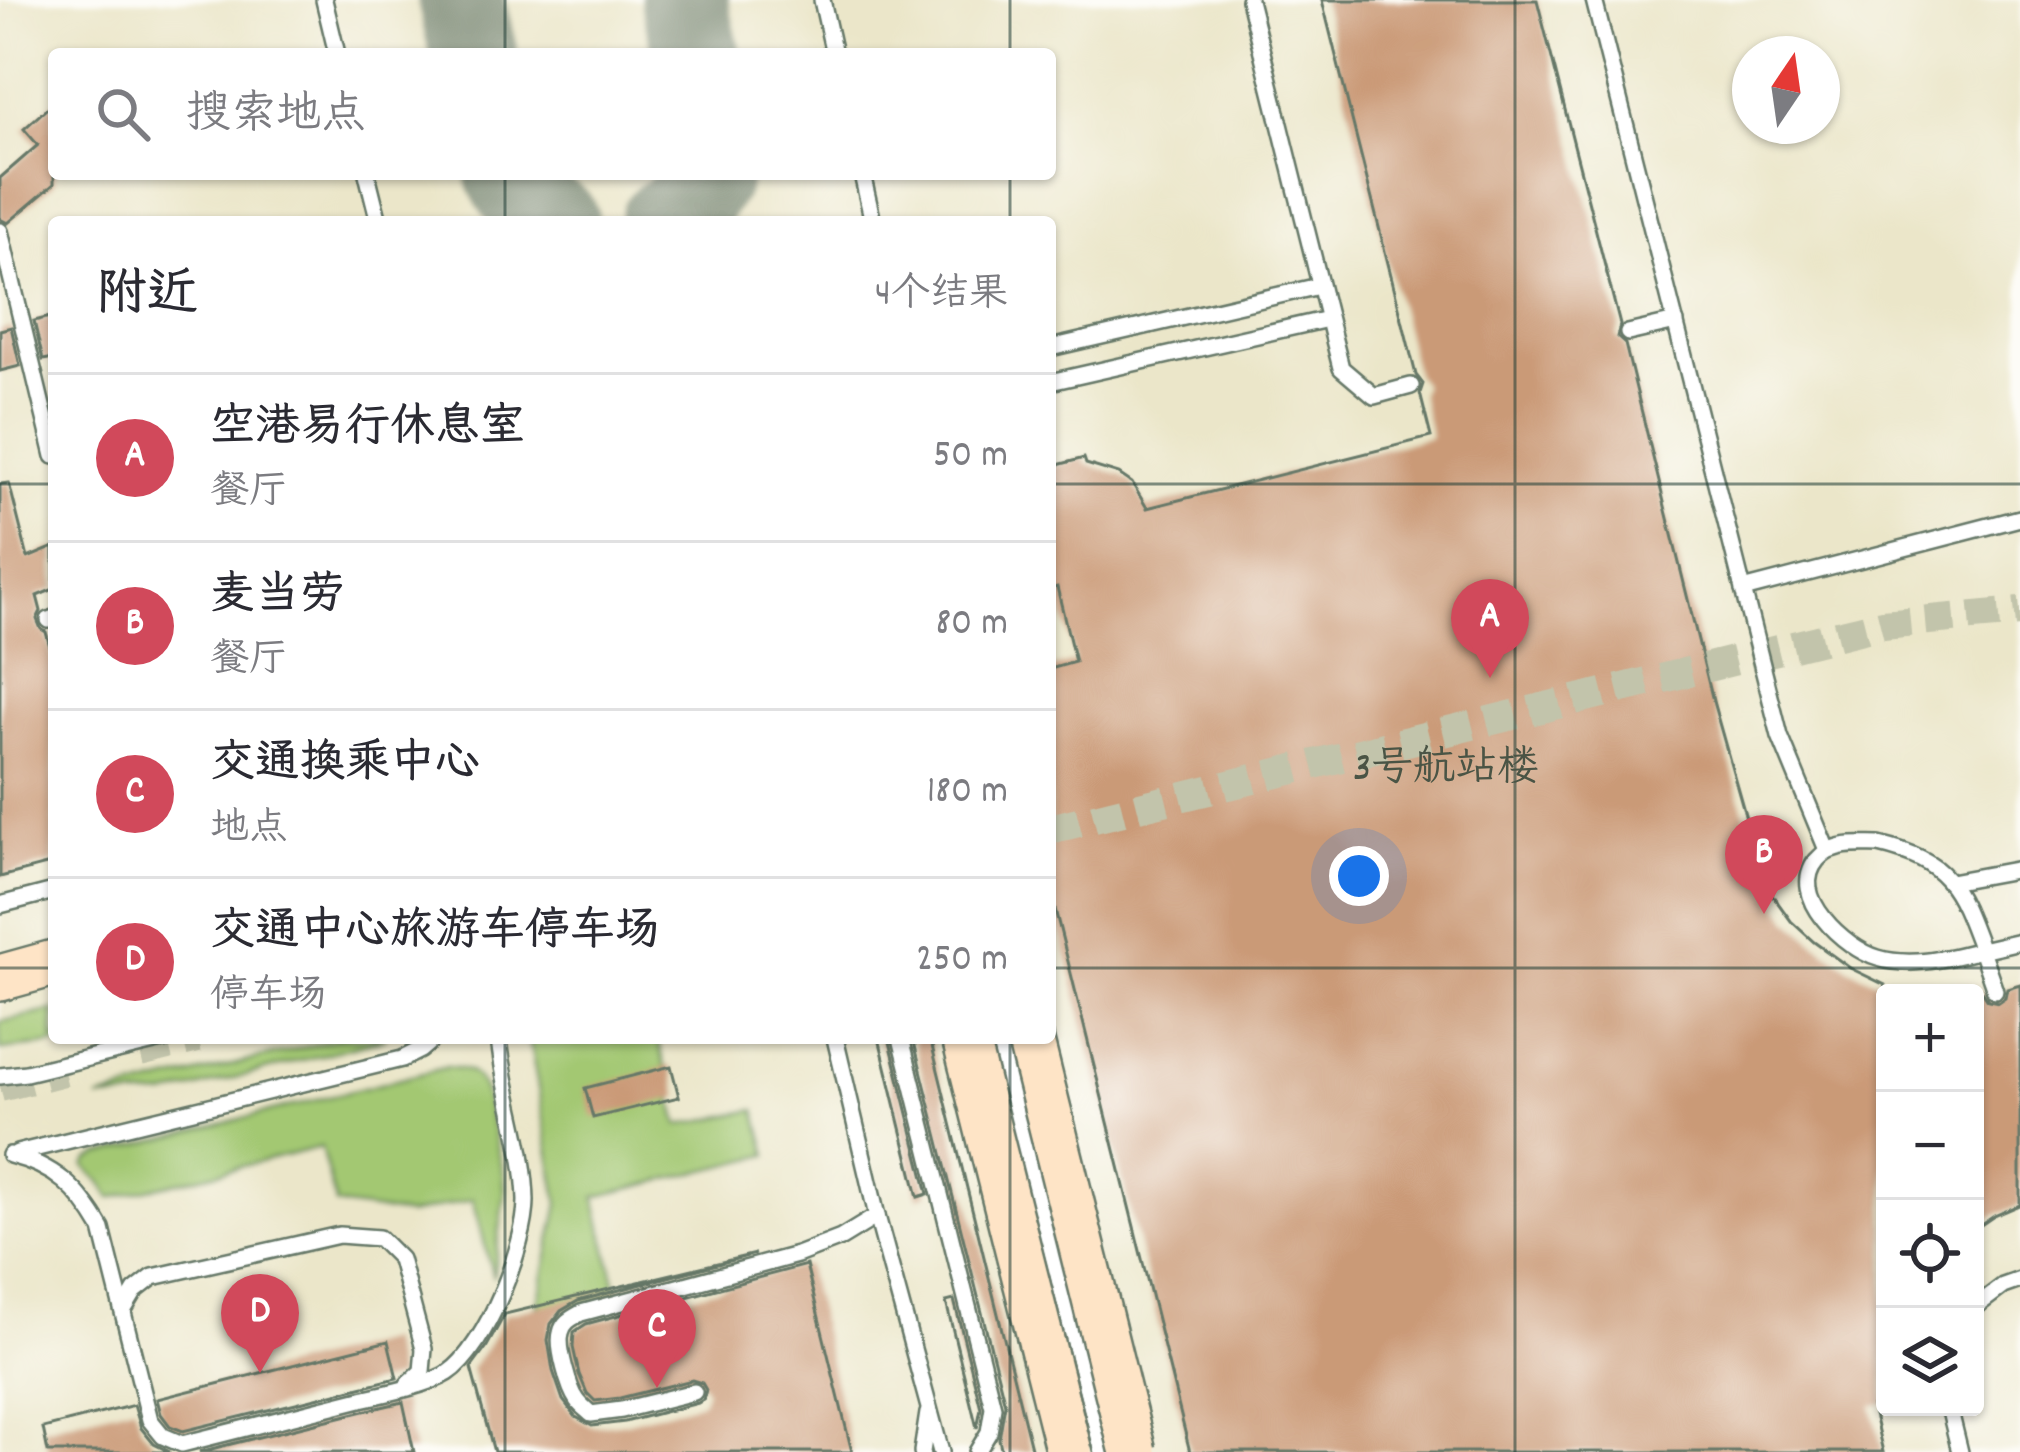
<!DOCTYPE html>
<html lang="zh">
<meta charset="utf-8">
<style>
body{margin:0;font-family:Dekko,"LXGW WenKai TC",sans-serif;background:#f2f2f3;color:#2b2b33}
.controls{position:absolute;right:36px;bottom:36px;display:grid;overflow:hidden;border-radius:12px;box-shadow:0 3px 9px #0004}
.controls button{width:108px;height:108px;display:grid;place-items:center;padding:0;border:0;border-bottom:3px solid #e1e1e2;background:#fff;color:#2b2b33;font:60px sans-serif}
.compass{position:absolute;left:1732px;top:36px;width:108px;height:108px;border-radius:50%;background:#fff;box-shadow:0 3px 9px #0004;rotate:13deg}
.you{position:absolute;left:1359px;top:876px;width:42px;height:42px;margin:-30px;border:9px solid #fff;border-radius:50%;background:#1a73e8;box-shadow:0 0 0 18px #1a73e833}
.badge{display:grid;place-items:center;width:78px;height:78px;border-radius:50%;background:#d1495b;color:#fff;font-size:39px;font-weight:700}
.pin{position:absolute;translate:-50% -99px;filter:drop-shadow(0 3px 6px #0008)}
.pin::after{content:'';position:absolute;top:63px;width:42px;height:36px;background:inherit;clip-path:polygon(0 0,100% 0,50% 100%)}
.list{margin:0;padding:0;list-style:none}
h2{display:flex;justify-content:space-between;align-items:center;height:156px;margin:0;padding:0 48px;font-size:51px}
h2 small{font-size:39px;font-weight:400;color:#7c7c81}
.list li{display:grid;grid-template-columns:78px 1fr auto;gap:36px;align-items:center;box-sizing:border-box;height:168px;padding:0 48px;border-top:3px solid #e1e1e2}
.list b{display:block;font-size:45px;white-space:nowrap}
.list p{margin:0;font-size:39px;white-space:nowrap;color:#7c7c81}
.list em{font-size:39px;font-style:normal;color:#7c7c81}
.icon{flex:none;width:66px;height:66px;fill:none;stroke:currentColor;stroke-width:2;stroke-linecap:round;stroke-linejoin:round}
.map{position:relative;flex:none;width:2020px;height:1452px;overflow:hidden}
.search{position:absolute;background:#fff;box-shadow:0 3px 9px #0004;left:48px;top:48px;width:1008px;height:132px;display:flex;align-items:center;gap:30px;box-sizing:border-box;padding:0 42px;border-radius:12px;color:#7c7c81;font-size:45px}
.panel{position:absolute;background:#fff;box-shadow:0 3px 9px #0004;left:48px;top:216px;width:1008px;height:828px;border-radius:12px}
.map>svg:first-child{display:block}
</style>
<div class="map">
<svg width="2020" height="1452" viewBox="0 0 2020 1452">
<rect width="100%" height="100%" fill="#fdfcf7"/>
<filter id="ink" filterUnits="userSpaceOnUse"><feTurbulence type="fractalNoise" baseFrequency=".00833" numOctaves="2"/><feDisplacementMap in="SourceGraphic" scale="24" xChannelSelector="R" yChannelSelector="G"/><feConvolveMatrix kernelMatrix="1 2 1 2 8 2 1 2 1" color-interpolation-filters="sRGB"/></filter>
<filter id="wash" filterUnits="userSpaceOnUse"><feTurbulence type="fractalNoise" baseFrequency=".004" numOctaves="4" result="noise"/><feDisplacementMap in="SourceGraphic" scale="48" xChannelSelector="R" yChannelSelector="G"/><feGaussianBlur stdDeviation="2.7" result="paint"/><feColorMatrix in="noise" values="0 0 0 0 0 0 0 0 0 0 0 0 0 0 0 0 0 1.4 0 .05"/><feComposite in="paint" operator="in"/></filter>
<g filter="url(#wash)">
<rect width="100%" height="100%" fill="#ebe6c9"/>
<g fill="#a3c872" stroke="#618253" stroke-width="3">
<path d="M54 1010V1038H77L49 1045 0 1050V1022Z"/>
<path d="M340 1038H386L167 1096 98 1099Z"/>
<path d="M529 1038H658L679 1125 756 1110 768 1155 595 1197 618 1295 535 1317 559 1204Z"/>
<path d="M447 1067C466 1069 474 1071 483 1088L504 1175 505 1194 493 1277 473 1199 409 1215 336 1205 321 1147 111 1198 101 1182 85 1166 89 1160 99 1155Z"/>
</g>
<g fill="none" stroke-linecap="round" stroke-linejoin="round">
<g stroke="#85927e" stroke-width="87">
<path d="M461 0 474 54"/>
<path d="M684 0 697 54"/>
<path d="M509 174C518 194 537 213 556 222"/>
<path d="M663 222 689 205 709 174"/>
</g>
</g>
<g id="blocks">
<g fill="#ca9a77">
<path d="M1322 0H1537L1620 325 1617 337 1625 344 1714 705 1761 871 1768 889 1791 921 1814 942 1850 968 1885 985V1403L1872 1406 1883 1452H1190L1050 889V669L1075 662 1057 587 1050 589V467L1084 458 1086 464 1119 474 1132 483 1147 508 1431 437 1420 393 1423 384 1416 375Z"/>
<path d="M54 102V184L8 223 0 219V178L38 145 24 129Z"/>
<path d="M54 316V358L43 360 34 321Z"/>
<path d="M11 327 20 366 0 371V330Z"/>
<path d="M9 483 28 558 54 547V589L37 596 41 611 37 619 41 629 46 632 54 661V863L0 877V484Z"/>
<path d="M2020 984V1205L1994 1216 1975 1229V994L1983 992 1988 1000 1998 1002 2005 997 2007 988Z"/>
<path d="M879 1038H889L928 1194 918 1197Z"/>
<path d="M913 1038H930L1032 1452H1002L999 1439 1005 1404Z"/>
<path d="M671 1066 679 1097 593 1118 585 1088Z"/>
<path d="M755 1254 578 1301 561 1311 551 1324 548 1340 553 1371 563 1400 576 1417 592 1426 625 1422 698 1403 703 1400 706 1390 702 1383 692 1380 620 1398 595 1401 587 1393 579 1374 573 1347 574 1332 586 1324 806 1265 852 1452H494L471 1368 486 1348 505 1314Z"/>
<path d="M954 1300 981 1408 977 1428 946 1302Z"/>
<path d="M388 1341 397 1378 183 1431 170 1426 161 1414 157 1399Z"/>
<path d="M403 1402 414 1452H199L364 1411Z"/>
<path d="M134 1405 141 1428 154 1444 170 1452H48L43 1428Z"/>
</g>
</g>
</g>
<g filter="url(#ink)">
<use href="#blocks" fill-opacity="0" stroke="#667868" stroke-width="3"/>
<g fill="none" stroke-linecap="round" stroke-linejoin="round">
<g stroke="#c2c4ab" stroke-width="30" stroke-dasharray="30 15" stroke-linecap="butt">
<path d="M1050 829 1883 624 2020 612"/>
<path d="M140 1052 198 1038"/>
<path d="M0 1087 64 1071"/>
</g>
<defs>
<g id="lane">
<path d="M324 0 337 54"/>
<path d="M822 0 834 54"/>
<path d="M1249 0 1341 368 1374 396 1411 386"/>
<path d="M1594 0 1780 736 1827 850"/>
<path d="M367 174 379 222"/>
<path d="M862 174 873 222"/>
<path d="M0 231 54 456"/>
<path d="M1628 333 1676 322"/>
<path d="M1050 348 1319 286"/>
<path d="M1050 382 1328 319"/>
<path d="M1743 590 2020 518"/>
<path d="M49 620 54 618"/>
<path d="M1879 845C1950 862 1958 888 1981 950 1948 958 1912 968 1878 958 1845 948 1787 896 1817 860 1822 855 1825 851 1832 849 1846 843 1864 845 1879 845Z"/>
<path d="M1950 882 2020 869"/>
<path d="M0 905 54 891"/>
<path d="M1995 990 1981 950 2020 941"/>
<path d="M835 1038 877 1216 941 1452"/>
<path d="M901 1038 993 1407 989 1432 977 1452"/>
<path d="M997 1038 1103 1452"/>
<path d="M0 1076 26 1073 171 1038"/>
<path d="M17 1153 402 1059 420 1050 434 1038"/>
<path d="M10 1155C55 1166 79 1189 102 1229L150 1420 163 1436 182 1444C241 1429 301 1414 361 1399 384 1394 429 1385 448 1373 486 1348 526 1245 526 1201 525 1146 504 1093 499 1038"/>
<path d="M1975 1307 2003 1286 2020 1280"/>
<path d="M123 1311 135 1291 153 1277 339 1235 379 1238 400 1259 424 1349 422 1371 408 1384"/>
<path d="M694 1392 622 1410 591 1414C587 1410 581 1406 577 1400 569 1389 557 1347 561 1333 563 1322 572 1318 581 1313L797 1255 841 1238 877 1216"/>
<path d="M1949 1407 1960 1452"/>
<path d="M922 1452 928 1413"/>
</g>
<path id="secondary" d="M0 978 54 963"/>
</defs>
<use href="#lane" stroke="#667868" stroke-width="20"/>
<use href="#secondary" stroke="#667868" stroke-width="50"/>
<use href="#lane" stroke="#fff" stroke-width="15"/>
<use href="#secondary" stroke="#fee4c6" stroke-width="45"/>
<defs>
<g id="secondary-bridge">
<path d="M965 1038 1069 1452"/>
<path d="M1030 1038 1133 1452"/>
</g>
</defs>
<use href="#secondary-bridge" stroke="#667868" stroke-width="50" stroke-linecap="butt"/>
<use href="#secondary-bridge" stroke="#fee4c6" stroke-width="45"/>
</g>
</g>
<path fill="none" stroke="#1f3d34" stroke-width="3" stroke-opacity="0.55" d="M505 0V54M1010 0V54M1515 0V1452M505 174V222M1010 174V222M0 484H54M1050 484H2020M0 968H54M1050 968H2020M505 1038V1452M1010 1038V1452"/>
<g text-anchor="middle" stroke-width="9" stroke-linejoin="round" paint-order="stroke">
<g font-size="42" fill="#4a5445">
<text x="1446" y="779">3号航站楼</text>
</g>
</g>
</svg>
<div class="controls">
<button>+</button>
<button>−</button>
<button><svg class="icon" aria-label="locate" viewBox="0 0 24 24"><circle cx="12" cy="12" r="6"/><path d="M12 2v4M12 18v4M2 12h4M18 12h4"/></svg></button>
<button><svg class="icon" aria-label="layers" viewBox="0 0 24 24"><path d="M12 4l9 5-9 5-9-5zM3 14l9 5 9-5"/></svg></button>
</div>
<svg class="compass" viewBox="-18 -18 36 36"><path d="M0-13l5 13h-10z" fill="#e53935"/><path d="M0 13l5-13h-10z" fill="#7c7c81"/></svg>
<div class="you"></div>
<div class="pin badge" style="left:1490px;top:678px">A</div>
<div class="pin badge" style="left:1764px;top:914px">B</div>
<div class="pin badge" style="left:657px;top:1388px">C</div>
<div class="pin badge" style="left:260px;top:1373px">D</div>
<div class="search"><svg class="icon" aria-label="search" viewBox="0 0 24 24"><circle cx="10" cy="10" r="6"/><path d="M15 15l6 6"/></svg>搜索地点</div>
<section class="panel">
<h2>附近<small>4个结果</small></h2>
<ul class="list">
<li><span class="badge">A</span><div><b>空港易行休息室</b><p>餐厅</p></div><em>50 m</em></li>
<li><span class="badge">B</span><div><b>麦当劳</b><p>餐厅</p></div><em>80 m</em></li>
<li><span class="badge">C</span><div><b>交通换乘中心</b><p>地点</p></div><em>180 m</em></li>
<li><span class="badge">D</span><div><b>交通中心旅游车停车场</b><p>停车场</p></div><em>250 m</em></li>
</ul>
</section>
</div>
